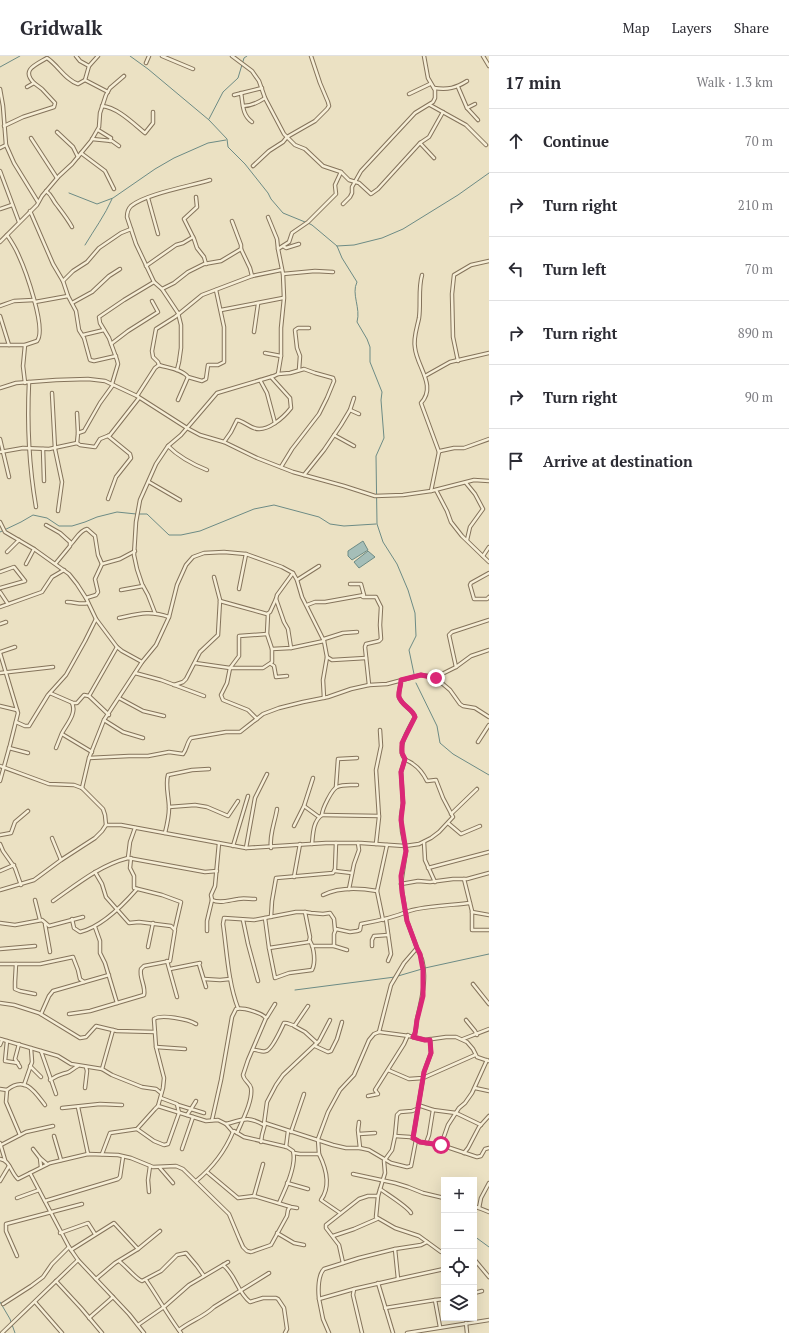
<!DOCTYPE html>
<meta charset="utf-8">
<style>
body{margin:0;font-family:"PT Serif",serif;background:#f7f7f7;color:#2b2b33}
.controls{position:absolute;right:12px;bottom:12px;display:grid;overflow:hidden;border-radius:0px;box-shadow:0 4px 16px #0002}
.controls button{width:36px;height:36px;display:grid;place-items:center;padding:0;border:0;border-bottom:1px solid #e1e1e2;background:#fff;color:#2b2b33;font:20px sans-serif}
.stop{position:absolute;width:12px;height:12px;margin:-9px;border:3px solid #db2777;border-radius:50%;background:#fff}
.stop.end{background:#db2777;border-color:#fff;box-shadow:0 1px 4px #0008}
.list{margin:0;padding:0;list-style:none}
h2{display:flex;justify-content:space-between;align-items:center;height:52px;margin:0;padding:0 16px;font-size:17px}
h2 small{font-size:13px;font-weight:400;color:#7c7c81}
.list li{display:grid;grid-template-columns:26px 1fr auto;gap:12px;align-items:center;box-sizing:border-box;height:64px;padding:0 16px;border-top:1px solid #e1e1e2}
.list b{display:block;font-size:15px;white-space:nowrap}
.list em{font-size:13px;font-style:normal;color:#7c7c81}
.icon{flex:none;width:22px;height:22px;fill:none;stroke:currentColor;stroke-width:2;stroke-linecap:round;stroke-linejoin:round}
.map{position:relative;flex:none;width:489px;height:1277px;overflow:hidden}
header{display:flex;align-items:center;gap:24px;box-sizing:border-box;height:56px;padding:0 20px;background:#fff;border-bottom:1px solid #e1e1e2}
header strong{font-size:19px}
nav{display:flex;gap:22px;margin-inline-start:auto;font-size:14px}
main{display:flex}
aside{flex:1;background:#fff}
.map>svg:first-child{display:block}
</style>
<header>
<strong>Gridwalk</strong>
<nav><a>Map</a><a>Layers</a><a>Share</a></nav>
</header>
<main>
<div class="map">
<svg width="489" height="1277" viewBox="0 0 489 1277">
<rect width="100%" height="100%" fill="#ebe1c3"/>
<g fill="#a5beb8" stroke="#6d8b85">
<path d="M363 485 368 494 352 504 348 500V495Z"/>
<path d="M368 495 375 501 359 512 354 506Z"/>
</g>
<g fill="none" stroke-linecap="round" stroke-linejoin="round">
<g stroke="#6d8b85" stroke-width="1">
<path d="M130 0 148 13 209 64 227 83 228 91 245 108 268 137 271 143 283 157 305 166"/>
<path d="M0 11 20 0"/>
<path d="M209 63 223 36 238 22 244 2 247 0"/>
<path d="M69 137 97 148 113 142 155 113 174 102 208 87 226 84"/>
<path d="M308 167 312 169 337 190 342 202 357 226C351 238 361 252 357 266L367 283 370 291V306L382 336 381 344 384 382 376 400 377 468 383 486 397 508 408 534 415 557 416 580 409 594 414 618"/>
<path d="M85 189C94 174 105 159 112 143"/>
<path d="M337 190 354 189 382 182 403 173 458 139 489 117"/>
<path d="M139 458H147L169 479H181L200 475 254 453 274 449 319 461 330 468 344 470 376 468"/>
<path d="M0 476 21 466 33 459 47 462 59 470H72L85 466 97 461 117 456 136 458"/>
<path d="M416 627 437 670 440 687 453 698 489 719"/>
<path d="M425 912 489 898"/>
<path d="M398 920 422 913"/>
<path d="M295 934 395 921"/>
<path d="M474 1180 489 1191"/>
<path d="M0 1246 10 1263 15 1277"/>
</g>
<defs>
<g id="minor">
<path d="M162 0 193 13"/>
<path d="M232 0 252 15 259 25 265 42 284 78 295 89 305 93 323 110 341 116 349 124 359 127 371 138 378 133 420 87 434 102"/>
<path d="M483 0 489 10"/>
<path d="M146 7 149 0"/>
<path d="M89 10 98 0"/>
<path d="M85 24 108 36"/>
<path d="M34 27C21 14 35 9 47 2 58 9 65 24 78 28L85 24 89 10 80 5 76 0"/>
<path d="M458 31 467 52 478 64"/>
<path d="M434 32C448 34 456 32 467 25"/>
<path d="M0 33 3 50 6 89 14 107 38 146"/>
<path d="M241 37C243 48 242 59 252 66"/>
<path d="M409 38 430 28"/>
<path d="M234 39 262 32"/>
<path d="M430 49 466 69 486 89"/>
<path d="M102 50C117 51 134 68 145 77L153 67V56"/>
<path d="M243 50C250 50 259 46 265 42"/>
<path d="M467 52 475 48"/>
<path d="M4 70 23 61 54 51 55 47 42 33 34 27 27 31"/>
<path d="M98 74 111 82 110 85"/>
<path d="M57 76 73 91 78 101"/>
<path d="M31 82 57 122"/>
<path d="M92 83 112 85 119 90"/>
<path d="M420 87 429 81 443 56"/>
<path d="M0 92 6 89"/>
<path d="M81 97 105 115 114 133"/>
<path d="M253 110 269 95 283 86 287 81 315 65 327 53 329 50 328 46 320 27 311 0"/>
<path d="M0 115 19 166"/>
<path d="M46 135C52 139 52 143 56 148 62 156 67 162 72 171"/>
<path d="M196 141 197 151 184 163 194 183 197 192 204 201 206 208"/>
<path d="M148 142 158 178"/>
<path d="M343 148 350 141 352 137V131L361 115 415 57 433 46 435 42V34L428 22 424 0"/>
<path d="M0 153 12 149"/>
<path d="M30 155 53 208 63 225"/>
<path d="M268 161 277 183 278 193"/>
<path d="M0 186 37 149 42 140 59 120 72 108 91 85 99 71 100 57 106 39 110 32 124 20"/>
<path d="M283 190 286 192 299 188"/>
<path d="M241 193 250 212 252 220"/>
<path d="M146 210 176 189 183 187 193 181"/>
<path d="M283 218 315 215 333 216"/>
<path d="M422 219C418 233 421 248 419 262 417 272 413 282 415 292 417 311 437 330 421 347L439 396 431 435"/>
<path d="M162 233 174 227 188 216 204 208 221 205 241 193V189L232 165"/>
<path d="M35 246 68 240"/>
<path d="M72 247 92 236 109 220 120 213"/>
<path d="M0 250 14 245 34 244"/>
<path d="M221 254 283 242"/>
<path d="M0 260 9 289"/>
<path d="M254 276 258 248"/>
<path d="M83 279 104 274"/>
<path d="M111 288 128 275 158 256 152 245"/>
<path d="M0 289H25L37 285C47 273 25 213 18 198 15 191 11 185 7 179"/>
<path d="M265 297 281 300"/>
<path d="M116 300 94 305 90 304 84 282 79 274 76 255 68 240 63 225 73 215 87 206 99 192 121 177 131 173"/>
<path d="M458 305 453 281 452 238 454 219 471 209 489 205"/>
<path d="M177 314 179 306 181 292V269L178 257 162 233 154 226 136 188 127 161C127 156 128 153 131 150 145 138 191 130 210 124"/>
<path d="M299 314 300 300 297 292 295 274 298 272H309"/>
<path d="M278 318 281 300V272L284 242 283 218 278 193 289 186 292 177 308 166 336 138 335 129 341 116"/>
<path d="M425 320 450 306 489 297"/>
<path d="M188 321 202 325 206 323 208 309H218L224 306V271L216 234"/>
<path d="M260 324 267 337 275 367"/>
<path d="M29 326C27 368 29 410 36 451"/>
<path d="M25 327 23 310 25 289"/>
<path d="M112 328 118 308 117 304 109 282 100 267 99 261 124 244 154 226"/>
<path d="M0 332 16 327 56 324 88 323 105 325 137 340 187 372 200 379 224 386 257 402 293 416 344 430 375 440 403 439 431 435 474 424 489 425"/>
<path d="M52 337 55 393 62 426 58 455"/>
<path d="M137 340 155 312 159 309"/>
<path d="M178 344 188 321C182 313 168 312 159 309L158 306 153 301 152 295 156 273 175 261 202 239 252 220 281 214"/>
<path d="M350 354 359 358"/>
<path d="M77 357 78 377"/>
<path d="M334 379 354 390"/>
<path d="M108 380 130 398 131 402 116 421 108 443"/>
<path d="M0 383 9 421"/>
<path d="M224 386 231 376 237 364C243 365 248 370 254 372 267 377 284 361 291 352L290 342 271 321"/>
<path d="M77 387 78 377 84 375 100 347 113 329"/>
<path d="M168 390C179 401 192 408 207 414"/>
<path d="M43 393 44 425"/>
<path d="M0 396 23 392 49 393 77 387 80 389 95 391 100 383 110 379 139 342"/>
<path d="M439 396 440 395 454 392H464L489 383"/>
<path d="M304 419 324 394 341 369 350 354 354 342"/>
<path d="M149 426 180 444"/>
<path d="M466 427 475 438 483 453 470 471 467 484"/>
<path d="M436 434 447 455 451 466 462 480 489 506"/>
<path d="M0 466 5 476 34 493 69 518 77 528 86 542 96 563 117 591 122 595 142 606"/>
<path d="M46 469 60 477 70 486V490L56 507"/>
<path d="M71 488C76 483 80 474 87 473L95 480 98 499 102 508"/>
<path d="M7 496 19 484"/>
<path d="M483 500 489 491"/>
<path d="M26 508 34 493"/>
<path d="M0 516 14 511 25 525 0 532"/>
<path d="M489 517 471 527 470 529 474 543H487L489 541"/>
<path d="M297 524 319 510"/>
<path d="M239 533 246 498"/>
<path d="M121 534 143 530"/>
<path d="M0 536 8 548"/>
<path d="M362 540 363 541H376L381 551 380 569 381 583 379 585 366 588 365 591 369 629"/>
<path d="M86 542 96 539 98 536 95 523 102 508 120 503 135 495"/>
<path d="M220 545 267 558 270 556 276 543"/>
<path d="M67 546C76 546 79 549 88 547"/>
<path d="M307 549 315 546H325L364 539 361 528H350"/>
<path d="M0 551 42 536 52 521 64 514"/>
<path d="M155 557 148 539 142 528 137 513 134 499 136 466 140 444 156 408 168 390 181 379 217 337 274 320 278 318 290 317 304 313 315 317 333 322 334 325 327 342 319 358 292 393 281 411"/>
<path d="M268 558 267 578 272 593"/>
<path d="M119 562C138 558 150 554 169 561"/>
<path d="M0 568 6 566"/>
<path d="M324 583 343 577 357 576"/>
<path d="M291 592 288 573 284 566 276 543 277 539 293 517"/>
<path d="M0 596 15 591"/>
<path d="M0 597 18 657 10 689 0 725"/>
<path d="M327 601 332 604 366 602"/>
<path d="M195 607 230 612"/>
<path d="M271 608 274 610 276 621 287 620"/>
<path d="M456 611 449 579 452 576 489 564"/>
<path d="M231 612H263L272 606V593L291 592 324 585"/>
<path d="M0 617 53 611"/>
<path d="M135 617 161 624 204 640"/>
<path d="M436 621 456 611 471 600 489 594"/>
<path d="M174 629 183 626 186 623 200 596 218 579 220 544 214 521"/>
<path d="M50 637 73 647H77L84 639 89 640"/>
<path d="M119 642 143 655 164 660"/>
<path d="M0 650 17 654"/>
<path d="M109 659 89 640 117 591"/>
<path d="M257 663 248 654 223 644 221 639 227 627 230 612 239 600V580L267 578"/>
<path d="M104 664 123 676 143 682"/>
<path d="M16 666 25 670H29L48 639 66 619 85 585 96 563"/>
<path d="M62 678 92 696"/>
<path d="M478 686 489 669"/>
<path d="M9 692 28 697"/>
<path d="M56 692C58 687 60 682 62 677 67 668 77 657 72 647"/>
<path d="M89 702 129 700H148L169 696 183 698C187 693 187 686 191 682L226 676H240L263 658 279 652 303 646 328 641 351 633 369 629 387 628 421 619 434 621 437 623 450 634 460 648 463 650 475 652 489 661"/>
<path d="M0 710 49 728 74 729 82 732 103 753 105 759 106 769 102 775 95 782 61 804 34 824 0 834"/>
<path d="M336 731 338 703 357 702"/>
<path d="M82 732 89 702 104 664 142 606 156 589 169 561 177 529 186 509 193 501 204 497 224 496 246 498 282 511 293 517 297 524 302 541 324 585 327 601 323 624 324 642"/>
<path d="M304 750 319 761"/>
<path d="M169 751 195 749 207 751 228 760 238 745"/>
<path d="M451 758 477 733"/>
<path d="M322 759 379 760"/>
<path d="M448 767 461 778 480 770"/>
<path d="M106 769H121L246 792 326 787H361L405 790 419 788 431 782 439 776 453 761 443 742 436 724 427 725C424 719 419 712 413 708 411 706 407 705 405 703 395 693 410 671 415 661 413 653 402 650 399 641 398 636 401 630 401 624"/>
<path d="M294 770 304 750 313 722"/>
<path d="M165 777C167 769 169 761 169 752 169 741 165 729 168 719L192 714 209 713"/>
<path d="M0 779 11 777 15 766 28 755"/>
<path d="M52 782 61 804"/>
<path d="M424 786 425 804 435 826"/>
<path d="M0 788 3 795 15 812 21 829"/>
<path d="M312 788C313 778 313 765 322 759 322 753 332 733 337 731 343 728 351 729 357 729"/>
<path d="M376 788 379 761 376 714 381 690 380 674"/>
<path d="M233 790 248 740"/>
<path d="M246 792 255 742 267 718"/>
<path d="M271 792C269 779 275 766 277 753"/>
<path d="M128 802 130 786 135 772"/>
<path d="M131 802 130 812 134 820V832L162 839 181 846 175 872"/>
<path d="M428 812 489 796"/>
<path d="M0 815 14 809"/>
<path d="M335 815 352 817"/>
<path d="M294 821 300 788"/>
<path d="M464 823 472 855V874H489"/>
<path d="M401 828 418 825 430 826 453 823H467L489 817"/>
<path d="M349 833 354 808 359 794 358 787"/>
<path d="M323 839C339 831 360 832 377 835"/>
<path d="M35 844 40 864"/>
<path d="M212 844C220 848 230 844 238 843 243 842 249 843 255 843"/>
<path d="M53 845C76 829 100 809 128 802L205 816 217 815"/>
<path d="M472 856 489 859"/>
<path d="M271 861 272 845 276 822 333 817 335 813 336 787"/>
<path d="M265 862 269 892 275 922 289 917 312 914C316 906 314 892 310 885"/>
<path d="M72 863 74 872 80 876C102 871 123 849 137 833"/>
<path d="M386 863 391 898 388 905"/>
<path d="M243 864 248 888 258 925"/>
<path d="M383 864 377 835 387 789"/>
<path d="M0 867 15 869 42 864 49 870 83 861"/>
<path d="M45 868 50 896"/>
<path d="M95 871 100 885V897L105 907 117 947"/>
<path d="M207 875V865L212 844 211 839 215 830 219 787"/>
<path d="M312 890H334L347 894"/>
<path d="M334 890V878L336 873 350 876 357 875 360 874 361 868C378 865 393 862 409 855 423 850 454 849 470 847"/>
<path d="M372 890V884L374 880 388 879"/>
<path d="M148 891 153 867"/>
<path d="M269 892 309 886 310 881 305 856"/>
<path d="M0 893 35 890"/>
<path d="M167 905 177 941"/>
<path d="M0 908H40L73 901 78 914 80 923 84 926"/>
<path d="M16 908 15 926V933L20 935 35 938"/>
<path d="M170 913 200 907 199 908 206 931"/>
<path d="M204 923 220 924 230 923"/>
<path d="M473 928 489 948"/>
<path d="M0 947 14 949 39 957 80 982 86 981 96 970 117 975 155 976"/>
<path d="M238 952C228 926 227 896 223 868L224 862 254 864 296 856H305L311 857 323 858 330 857 334 863 335 874"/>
<path d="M41 958 49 940 53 935 109 919"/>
<path d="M69 958 90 955 144 939C146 930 139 922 141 913L144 910 170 905 175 874 171 870 139 866 129 867 106 841 102 828 95 816"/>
<path d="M267 961 275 948"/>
<path d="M466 964 475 975 477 979"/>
<path d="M294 970 305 976 317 987"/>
<path d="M379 976 409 980 425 984 446 981H456L467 986 473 993 477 1001 489 1005"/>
<path d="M413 981C417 975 416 969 417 963 422 943 430 911 417 893"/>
<path d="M0 983 58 1000 71 1008 102 1013 112 1019 142 1031 156 1033 161 1037"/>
<path d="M463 983 489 973"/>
<path d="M7 985 5 1005 18 1007"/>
<path d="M19 988 15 1003 20 1011"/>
<path d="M0 989 2 984"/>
<path d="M315 990 328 996 331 995 337 983 342 966"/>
<path d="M156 991 185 993"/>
<path d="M253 994C257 993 262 997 266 995 272 994 281 973 284 967 288 966 291 970 295 969L308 950"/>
<path d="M41 995 56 1038"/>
<path d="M30 1010 41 1021"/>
<path d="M102 1013 113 974"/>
<path d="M388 1014 409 1023 423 1022 475 999"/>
<path d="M50 1024C57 1019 59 1019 66 1017 71 1016 73 1012 78 1010"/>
<path d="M24 1029 32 1006 31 992"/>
<path d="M85 1032 87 1015 86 1011"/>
<path d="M475 1032 489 1035"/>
<path d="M0 1033 7 1034"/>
<path d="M368 1040 378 1038 375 1034 404 988 408 979"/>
<path d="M196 1045 191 1053 204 1057"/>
<path d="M178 1049 191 1053 187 1059"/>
<path d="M418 1049 433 1054 429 1079 426 1087"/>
<path d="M158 1050 163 1032 164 1022 156 991 154 963C161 958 188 963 196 968"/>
<path d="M78 1051 88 1098"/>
<path d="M62 1052 100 1048 122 1049"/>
<path d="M417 1053 412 1055 400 1056 397 1059 395 1080 392 1094 384 1105 385 1117 378 1140 376 1161 395 1172 419 1180 441 1196 444 1195"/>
<path d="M433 1054 456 1057 481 1069"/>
<path d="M212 1064 221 1024 232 961 236 953C243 951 262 957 266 962L248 1004 243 1019C244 1025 250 1027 251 1032 253 1045 242 1065 237 1077"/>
<path d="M359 1066 358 1074 360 1092"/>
<path d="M226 1068 233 1076 234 1075 244 1081 287 1091 293 1095C297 1109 285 1134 279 1147"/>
<path d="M264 1068 267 1046 276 1029 283 1019 319 985 330 964"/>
<path d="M137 1073 154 1085 164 1089 168 1088 179 1057 177 1048 161 1042"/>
<path d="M291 1076 304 1038"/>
<path d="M359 1078 375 1077"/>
<path d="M20 1079 6 1046 7 1034C25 1019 35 1036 45 1049"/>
<path d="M54 1080 61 1104"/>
<path d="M395 1080 410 1081 420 1086 444 1090 477 1101 481 1100 485 1093 489 1092"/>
<path d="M413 1082 424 1016 431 997 430 983"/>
<path d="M261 1086 262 1079 265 1068"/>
<path d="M0 1087 5 1104"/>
<path d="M1 1089 26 1076 53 1070"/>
<path d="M441 1089 448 1069 459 1052 465 1047 472 1037 487 1004"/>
<path d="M286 1091 288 1075"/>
<path d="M33 1093 40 1102 47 1108"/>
<path d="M182 1093 193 1061"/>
<path d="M294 1097 300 1098H319L318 1083 328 1056 340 1034 354 1019 369 984 374 978 379 976 391 929 404 907 417 892 407 865 401 828 406 795 402 775 401 760 403 747 401 716 405 703"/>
<path d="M464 1097 468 1092 479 1071 489 1060"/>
<path d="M102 1098 110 1077 137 1073 155 1053 158 1050 206 1065 218 1064 226 1068C243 1064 246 1059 264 1069L265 1067 333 1089 346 1092H360L369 1094 391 1107 407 1111 411 1110 416 1084"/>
<path d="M319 1098C326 1112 331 1130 321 1144L340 1157"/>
<path d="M40 1102 41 1111"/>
<path d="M0 1103C10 1104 11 1117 18 1123L50 1107 88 1098 118 1099 131 1102 153 1111 176 1110 183 1113 229 1158 239 1182 243 1191 247 1195 251 1196 271 1189 287 1160 288 1154 290 1151"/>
<path d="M160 1112 173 1127"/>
<path d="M207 1116 238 1142 254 1140 291 1151 297 1152"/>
<path d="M30 1117 69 1191 78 1204 129 1258 144 1277"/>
<path d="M353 1118 395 1127 408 1131 423 1137 444 1142"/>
<path d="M0 1125 9 1110"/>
<path d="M196 1125C212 1112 225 1095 233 1076"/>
<path d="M287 1127 308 1133"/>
<path d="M380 1133C387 1138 408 1151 411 1157"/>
<path d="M149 1136 148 1124 150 1110"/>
<path d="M254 1140 263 1108"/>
<path d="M17 1142 39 1134"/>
<path d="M45 1145 118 1123 120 1121 123 1101"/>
<path d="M474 1150 489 1156"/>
<path d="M479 1152 481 1142 489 1127"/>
<path d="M60 1177 88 1167 95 1178"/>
<path d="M277 1177 294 1187 304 1189"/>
<path d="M333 1180 354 1173 377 1163"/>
<path d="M71 1194 114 1167 138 1193"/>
<path d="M17 1200 6 1175V1168L82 1148"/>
<path d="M474 1203 489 1221"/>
<path d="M119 1205C125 1209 137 1224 142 1225L161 1215 177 1199 186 1197 197 1210 204 1220"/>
<path d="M343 1207 339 1189 326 1172V1169L359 1143 368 1140H378"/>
<path d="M223 1209C236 1219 237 1236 250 1246L263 1242H276L278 1243 284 1252 287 1273 285 1277"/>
<path d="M96 1223 115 1207 138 1193 160 1175"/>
<path d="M398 1223 444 1213"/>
<path d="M146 1224C158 1241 168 1260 181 1277"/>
<path d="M56 1225 81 1252 102 1277"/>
<path d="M378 1227 393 1277"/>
<path d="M354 1233 353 1239 362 1277"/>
<path d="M474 1237 482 1235"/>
<path d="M319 1243C318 1234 318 1219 324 1213L359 1202 395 1193 421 1189 427 1186"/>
<path d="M35 1246 62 1277"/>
<path d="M3 1248 31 1230 43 1221 52 1208 69 1191"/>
<path d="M385 1252 435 1244"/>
<path d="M89 1262 113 1241"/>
<path d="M466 1267 467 1277"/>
<path d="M138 1269 164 1251 189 1229 228 1206"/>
<path d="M440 1271 435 1244 444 1243"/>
<path d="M179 1274C190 1265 204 1261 214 1251L269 1217"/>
<path d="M2 1277 78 1204"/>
<path d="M329 1277 323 1263 319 1243 354 1233 398 1223 395 1193"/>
<path d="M407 1277 489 1264"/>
</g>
</defs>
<use href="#minor" stroke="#84735b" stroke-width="4.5"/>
<use href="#minor" stroke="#f6eed6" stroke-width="2.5"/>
</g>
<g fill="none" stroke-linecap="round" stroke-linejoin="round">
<path stroke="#db2777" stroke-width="5" d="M436 622 421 619 401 624C401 630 398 636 399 641 402 650 413 653 415 661L402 687V697L405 703 401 716 403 747 401 764 406 795 401 820 402 836 407 865 417 892 420 898 423 914V940L417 964 415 978 413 981 425 984H430L431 997 424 1016 413 1082 420 1086 441 1089"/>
</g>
</svg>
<div class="controls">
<button>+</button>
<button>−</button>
<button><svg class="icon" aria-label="locate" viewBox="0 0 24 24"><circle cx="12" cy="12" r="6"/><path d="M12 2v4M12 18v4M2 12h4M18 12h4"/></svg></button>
<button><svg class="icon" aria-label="layers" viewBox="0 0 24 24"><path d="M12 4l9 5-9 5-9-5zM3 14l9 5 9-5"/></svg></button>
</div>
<div class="stop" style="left:441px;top:1089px"></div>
<div class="stop end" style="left:436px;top:622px"></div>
</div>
<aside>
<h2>17 min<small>Walk · 1.3 km</small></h2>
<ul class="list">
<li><svg class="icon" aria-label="ahead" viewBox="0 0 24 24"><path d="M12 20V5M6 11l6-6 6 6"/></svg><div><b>Continue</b></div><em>70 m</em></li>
<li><svg class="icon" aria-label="right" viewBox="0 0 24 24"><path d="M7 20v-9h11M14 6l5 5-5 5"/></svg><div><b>Turn right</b></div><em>210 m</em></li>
<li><svg class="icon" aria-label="left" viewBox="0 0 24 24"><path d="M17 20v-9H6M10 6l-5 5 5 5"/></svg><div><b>Turn left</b></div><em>70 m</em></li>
<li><svg class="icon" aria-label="right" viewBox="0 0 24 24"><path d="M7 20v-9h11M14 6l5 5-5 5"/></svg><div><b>Turn right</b></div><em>890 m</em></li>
<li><svg class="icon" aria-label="right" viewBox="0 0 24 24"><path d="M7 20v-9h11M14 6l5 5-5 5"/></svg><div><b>Turn right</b></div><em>90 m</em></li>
<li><svg class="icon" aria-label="arrive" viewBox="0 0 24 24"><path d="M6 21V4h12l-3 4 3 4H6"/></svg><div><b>Arrive at destination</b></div></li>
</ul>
</aside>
</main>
